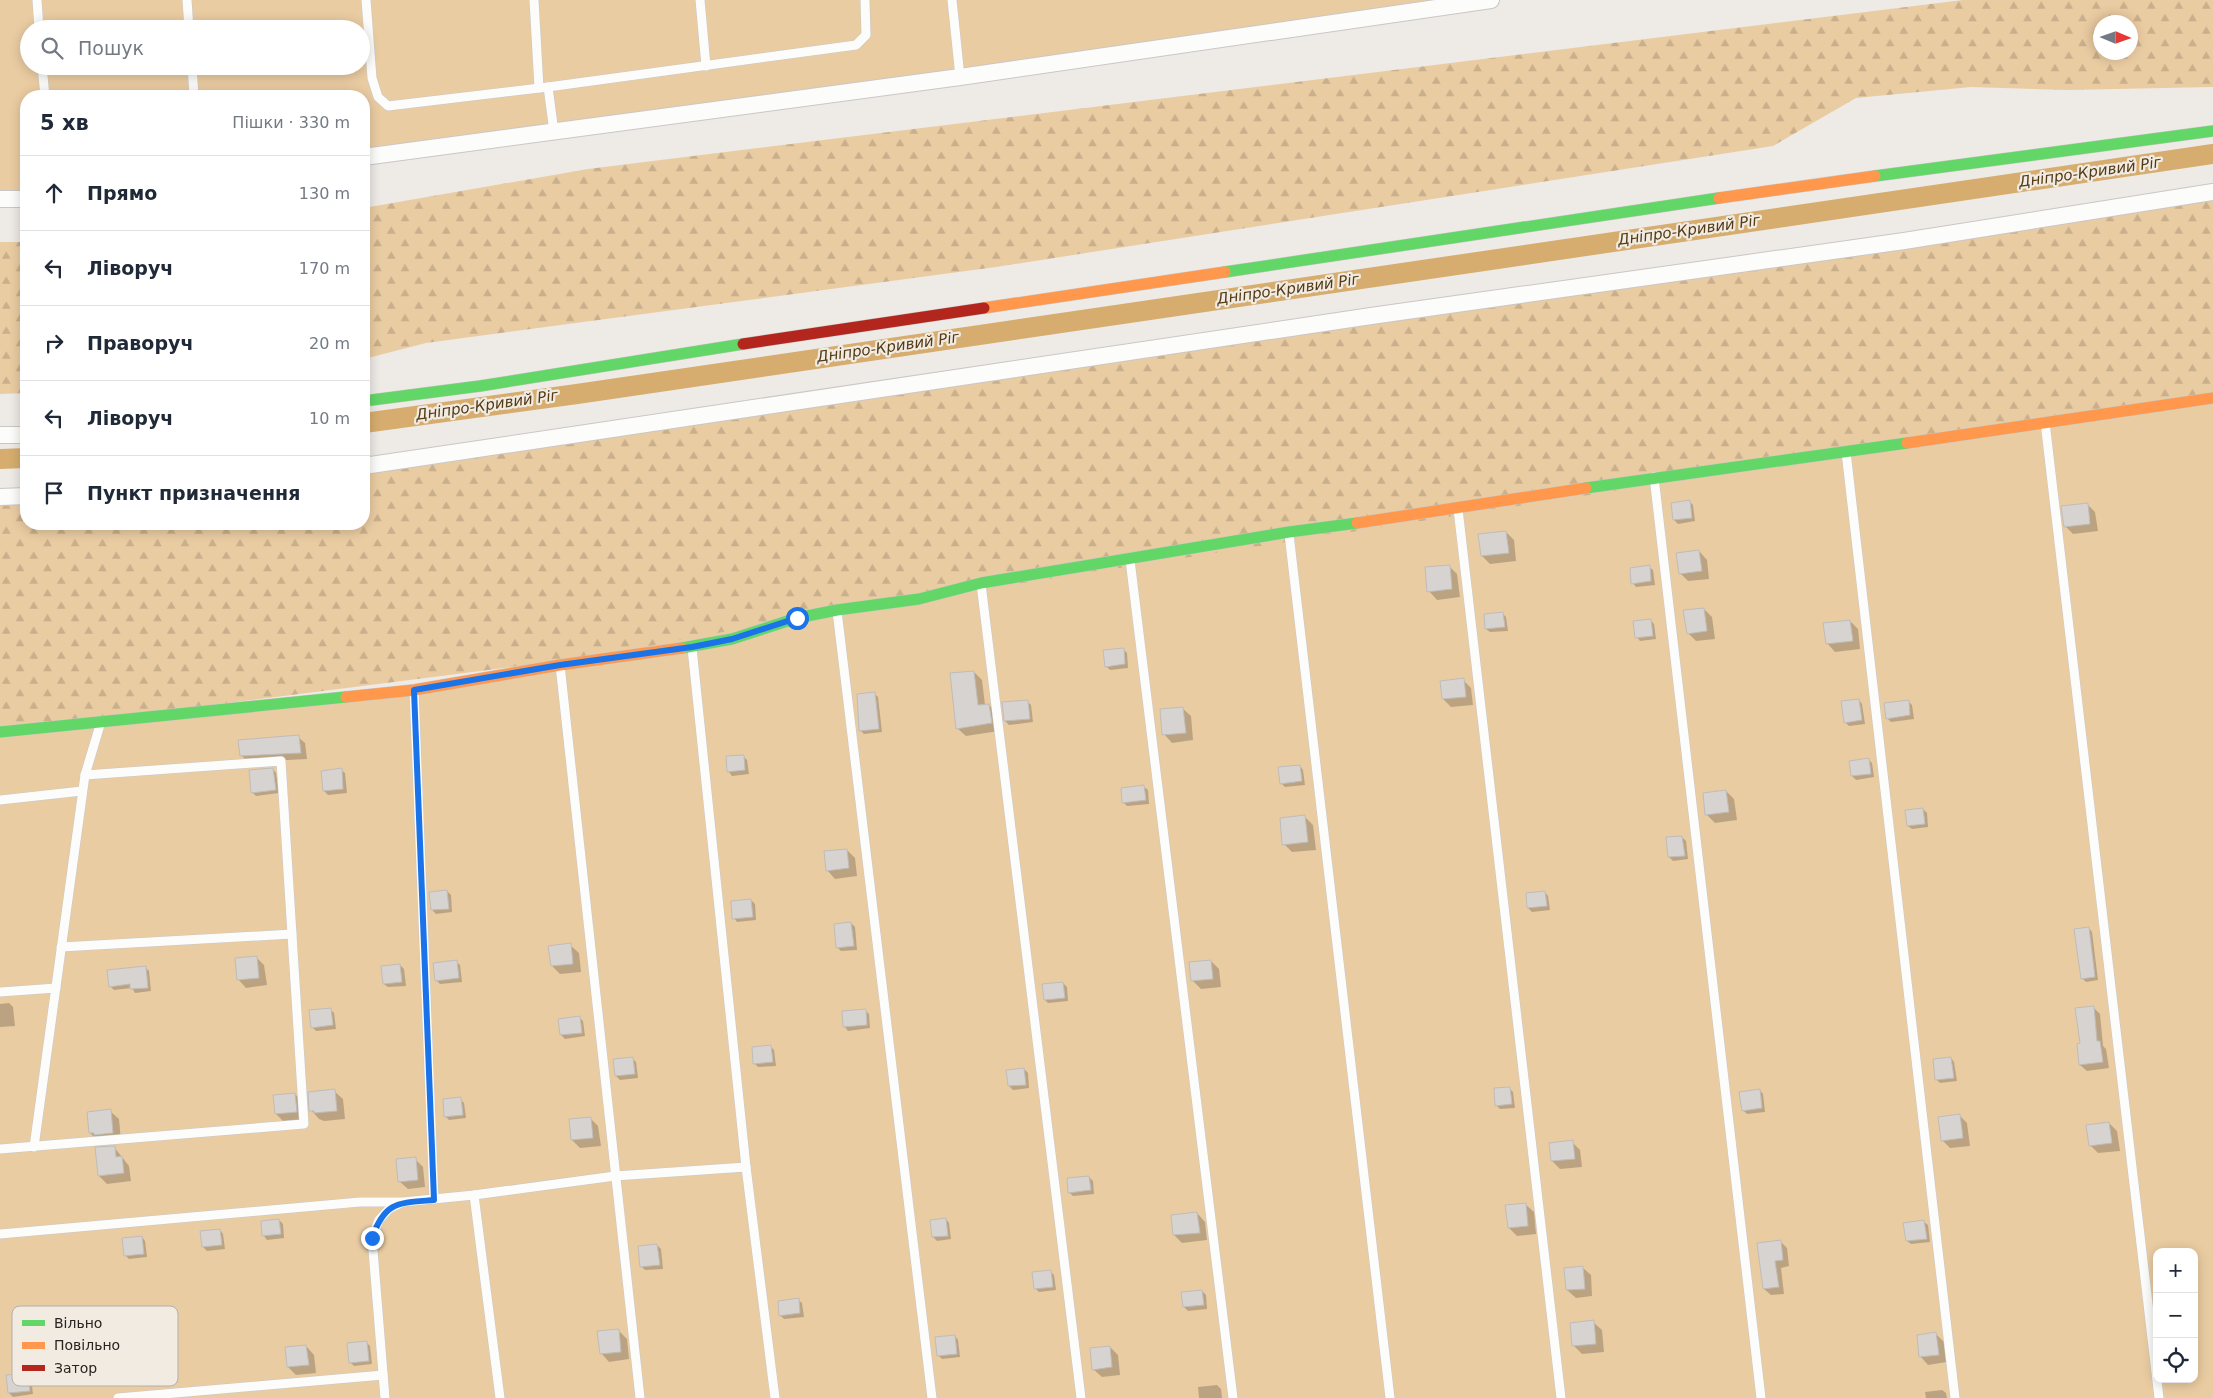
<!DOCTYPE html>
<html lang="uk">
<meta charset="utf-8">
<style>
body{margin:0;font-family:"DejaVu Sans",sans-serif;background:#f2f2f3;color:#1f2937}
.controls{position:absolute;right:15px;bottom:15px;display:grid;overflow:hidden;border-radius:10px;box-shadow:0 2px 12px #0003}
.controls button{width:45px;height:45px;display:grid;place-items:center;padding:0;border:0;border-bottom:1px solid #e0e1e3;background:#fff;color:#1f2937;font:25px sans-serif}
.compass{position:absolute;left:2093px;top:15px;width:45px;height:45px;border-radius:50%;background:#fff;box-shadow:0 2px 12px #0003;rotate:92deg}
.stop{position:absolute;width:15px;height:15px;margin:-11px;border:4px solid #1a73e8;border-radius:50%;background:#fff}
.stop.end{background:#1a73e8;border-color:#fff;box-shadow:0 1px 5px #0008}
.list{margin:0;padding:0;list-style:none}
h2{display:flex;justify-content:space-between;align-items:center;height:65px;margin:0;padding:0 20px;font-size:21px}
h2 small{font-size:16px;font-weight:400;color:#747a83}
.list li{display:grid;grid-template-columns:32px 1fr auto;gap:15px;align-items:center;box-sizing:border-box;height:75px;padding:0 20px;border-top:1px solid #e0e1e3}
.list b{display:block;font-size:19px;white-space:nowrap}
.list em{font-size:16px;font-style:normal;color:#747a83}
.icon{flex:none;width:28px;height:28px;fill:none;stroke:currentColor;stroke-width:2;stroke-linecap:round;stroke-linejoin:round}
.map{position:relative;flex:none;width:2213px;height:1398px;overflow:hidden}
.search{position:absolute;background:#fff;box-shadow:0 2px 12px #0003;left:20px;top:20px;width:350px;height:55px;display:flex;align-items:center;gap:12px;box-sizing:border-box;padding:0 18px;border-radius:28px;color:#747a83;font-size:19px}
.panel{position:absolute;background:#fff;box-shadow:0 2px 12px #0003;left:20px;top:90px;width:350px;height:440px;border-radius:20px}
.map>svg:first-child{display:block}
</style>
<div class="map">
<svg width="2213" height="1398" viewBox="0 0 2213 1398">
<defs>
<pattern id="forest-firs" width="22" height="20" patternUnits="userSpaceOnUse" patternTransform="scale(1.25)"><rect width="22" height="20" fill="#eacca2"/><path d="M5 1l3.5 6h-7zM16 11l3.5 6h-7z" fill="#c9af8b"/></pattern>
</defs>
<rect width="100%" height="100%" fill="#eeeae6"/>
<g fill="url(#forest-firs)" fill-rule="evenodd">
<path d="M1963 0H2213V87L2067 90 1971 87 1856 98 1773 146 996 267 426 343 364 359V208L588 169ZM2100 22H2130V52H2100Z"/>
<path d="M2213 192V398L732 639 0 732V497L26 496V524H364V466Z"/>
<path d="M0 242H26V393L0 394Z"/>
</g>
<g fill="#eacca2" fill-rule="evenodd">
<path d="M0 0H1491L364 157V96H26V199H0ZM29 29H361V66H29Z"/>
<path d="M2213 398V1398H0V732L414 690 797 618ZM2157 1252H2194V1379H2157Z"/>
</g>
<g fill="#0003">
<path d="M1690 502 1693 505 1695 521 1678 524 1674 520Z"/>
<path d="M2087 504 2095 512 2098 531 2073 534 2065 526Z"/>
<path d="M1506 532 1514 540 1516 561 1490 564 1482 556Z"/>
<path d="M1699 551 1707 560 1709 579 1688 581 1680 573Z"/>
<path d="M1449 566 1457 574 1460 597 1437 600 1429 591Z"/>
<path d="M1649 567 1653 570 1655 585 1636 587 1633 583Z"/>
<path d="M1704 609 1712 617 1715 639 1696 641 1688 633Z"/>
<path d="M1502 613 1506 617 1508 631 1490 632 1486 629Z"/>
<path d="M1650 620 1654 624 1656 639 1640 641 1637 637Z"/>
<path d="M1850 621 1858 629 1860 649 1835 652 1827 643Z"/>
<path d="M1123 649 1127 653 1128 668 1110 670 1106 666Z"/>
<path d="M974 672 982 680 985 705H989L997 713 999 731 966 736 957 728Z"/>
<path d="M1463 680 1471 688 1473 705 1451 707 1443 699Z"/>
<path d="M875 694 878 697 882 732 864 734 860 730Z"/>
<path d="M1859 700 1862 704 1865 724 1849 726 1845 722Z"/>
<path d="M1027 701 1031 705 1033 722 1009 725 1005 721Z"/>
<path d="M1908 701 1912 705 1914 719 1891 722 1887 718Z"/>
<path d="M1182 708 1191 716 1193 740 1172 743 1164 734Z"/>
<path d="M298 737 305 743 307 759 248 762 241 755Z"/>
<path d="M743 756 747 760 749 774 732 776 729 772 727 757Z"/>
<path d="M1869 760 1872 763 1874 777 1856 780 1852 776 1851 762Z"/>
<path d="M1300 766 1303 770 1305 785 1285 787 1281 783Z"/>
<path d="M273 769 276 773 279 793 256 796 252 792Z"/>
<path d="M341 770 345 773 347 793 328 795 324 791Z"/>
<path d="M1144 787 1148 790 1149 804 1127 806 1123 802Z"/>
<path d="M1726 791 1734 799 1737 820 1715 823 1707 815 1704 794Z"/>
<path d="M1923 809 1927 813 1928 827 1912 829 1908 826Z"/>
<path d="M1305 817 1313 825 1316 850 1292 852 1284 844Z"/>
<path d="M1682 837 1686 841 1688 859 1673 861 1669 857Z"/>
<path d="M847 850 855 858 857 876 835 879 827 870Z"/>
<path d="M447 891 451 895 452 912 436 914 432 910Z"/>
<path d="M1545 892 1548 896 1550 910 1532 912 1528 908Z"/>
<path d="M751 900 755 904 756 920 737 922 734 918Z"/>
<path d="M851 923 855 927 857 950 841 951 838 948Z"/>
<path d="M2089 928 2092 932 2098 980 2086 982 2082 978Z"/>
<path d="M570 945 579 953 581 972 560 974 552 966Z"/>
<path d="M256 957 264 965 267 985 246 988 238 979Z"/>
<path d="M1211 961 1219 969 1221 987 1201 989 1193 981Z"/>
<path d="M456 962 460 965 462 982 440 984 436 980Z"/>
<path d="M400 965 404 969 406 986 388 987 384 984Z"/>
<path d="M145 967 149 971 151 991 135 993 132 988 114 990 110 986Z"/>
<path d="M1063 983 1067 987 1068 1001 1048 1003 1045 1000Z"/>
<path d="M9 1003 13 1007 15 1026 0 1027V1004Z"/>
<path d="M2093 1007 2100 1014 2103 1046 2106 1049 2109 1068 2087 1071 2080 1065 2081 1044Z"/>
<path d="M330 1009 334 1013 336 1029 316 1031 312 1027Z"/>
<path d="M865 1010 869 1014 870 1028 848 1031 845 1027 843 1012Z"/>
<path d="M580 1018 583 1021 585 1036 565 1039 561 1035Z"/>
<path d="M770 1046 774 1050 776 1066 758 1067 755 1064Z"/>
<path d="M1951 1058 1954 1062 1957 1081 1940 1083 1936 1079Z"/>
<path d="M633 1059 636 1062 638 1078 620 1080 616 1076Z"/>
<path d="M1024 1069 1028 1073 1029 1088 1013 1090 1009 1086Z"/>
<path d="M1509 1088 1513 1092 1515 1108 1500 1109 1497 1106Z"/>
<path d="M1760 1090 1763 1094 1765 1112 1747 1114 1743 1110Z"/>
<path d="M334 1091 343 1099 345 1119 324 1121 319 1119 311 1110Z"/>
<path d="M295 1094 303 1103 305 1120 284 1122 276 1114Z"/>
<path d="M460 1099 464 1103 466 1118 449 1120 445 1116Z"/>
<path d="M110 1111 119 1119 121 1141H98L90 1133Z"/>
<path d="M1959 1115 1967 1123 1970 1146 1950 1148 1942 1140Z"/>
<path d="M590 1118 598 1126 601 1146 580 1148 572 1140Z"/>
<path d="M2109 1123 2117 1131 2120 1151 2098 1153 2090 1145Z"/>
<path d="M1572 1142 1580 1150 1582 1167 1560 1169 1552 1161Z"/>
<path d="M114 1147 129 1166 131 1181 107 1184 99 1176Z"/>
<path d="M415 1159 423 1167 425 1187 408 1189 399 1181Z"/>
<path d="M1089 1177 1093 1181 1094 1194 1073 1196 1069 1192Z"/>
<path d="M1525 1204 1534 1212 1536 1234 1517 1236 1509 1228Z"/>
<path d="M1197 1213 1205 1222 1207 1240 1182 1243 1174 1235Z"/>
<path d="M946 1219 949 1223 951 1239 937 1241 933 1237Z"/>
<path d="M279 1220 283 1224 284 1238 267 1240 264 1236Z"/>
<path d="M1924 1222 1928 1225 1930 1242 1911 1244 1907 1241Z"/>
<path d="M220 1230 223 1234 225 1249 207 1251 203 1247 202 1232Z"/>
<path d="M142 1237 145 1241 147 1257 129 1259 125 1255Z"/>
<path d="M1780 1241 1787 1248 1789 1266 1781 1268 1784 1294 1771 1295 1764 1289Z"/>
<path d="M657 1245 661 1249 663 1269 645 1270 642 1267Z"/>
<path d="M1582 1267 1591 1275 1592 1296 1576 1298 1567 1290Z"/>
<path d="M1050 1271 1054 1275 1056 1290 1039 1292 1035 1288Z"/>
<path d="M1202 1291 1206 1295 1207 1309 1188 1311 1184 1307Z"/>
<path d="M798 1300 802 1303 804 1317 784 1319 780 1315Z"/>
<path d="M1593 1322 1602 1330 1604 1352 1582 1354 1574 1346Z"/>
<path d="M618 1330 627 1339 629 1359 609 1362 601 1353Z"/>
<path d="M1936 1334 1944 1342 1947 1362 1928 1365 1920 1356Z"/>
<path d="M955 1336 958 1340 960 1357 942 1359 938 1355Z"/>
<path d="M366 1342 370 1346 372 1364 354 1366 350 1362Z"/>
<path d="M306 1346 314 1355 316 1373 296 1375 288 1367Z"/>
<path d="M1110 1347 1118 1355 1120 1375 1102 1377 1093 1369Z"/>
<path d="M28 1374 31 1378 33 1394 13 1397 9 1393Z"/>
<path d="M1217 1385 1221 1389 1222 1398H1199L1198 1387Z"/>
<path d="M1942 1390 1946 1393 1947 1398H1926L1925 1392Z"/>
</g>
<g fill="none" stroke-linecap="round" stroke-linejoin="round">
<g stroke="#d6ad6e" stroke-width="20">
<path d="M364 423 577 394 2213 154"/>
<path d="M0 459 26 458"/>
</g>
</g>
<g fill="#d6d3d0" stroke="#bfbcb9">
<path d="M1690 500 1692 518 1673 520 1671 503Z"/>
<path d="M2088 503 2090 524 2064 527 2061 506Z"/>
<path d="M1506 531 1509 553 1481 556 1478 534Z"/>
<path d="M1699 550 1702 571 1679 574 1676 553Z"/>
<path d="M1450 565 1452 589 1427 592 1425 567Z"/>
<path d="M1650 565 1651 581 1631 584 1630 568Z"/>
<path d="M1704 608 1707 631 1687 634 1683 610Z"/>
<path d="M1503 612 1505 627 1485 629 1484 614Z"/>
<path d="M1651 619 1653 636 1635 638 1633 621Z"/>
<path d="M1850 620 1853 641 1826 644 1823 623Z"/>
<path d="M1124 648 1125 664 1105 667 1103 650Z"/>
<path d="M974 671 978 705 989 704 992 723 956 729 950 673Z"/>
<path d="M1464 678 1466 697 1442 699 1440 681Z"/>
<path d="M875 692 879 729 859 731 857 694Z"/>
<path d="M1859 699 1862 720 1844 723 1841 701Z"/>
<path d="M1028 700 1030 719 1004 721 1002 702Z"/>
<path d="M1909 700 1910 715 1886 719 1884 703Z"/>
<path d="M1183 707 1186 733 1162 735 1160 709Z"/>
<path d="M299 735 301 753 240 756 238 740Z"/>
<path d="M744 755 745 770 727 772 726 756Z"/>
<path d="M1869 758 1871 774 1851 776 1849 761Z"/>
<path d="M1300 765 1302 781 1280 784 1278 767Z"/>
<path d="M273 768 276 790 251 793 249 770Z"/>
<path d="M342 768 343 789 323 791 321 771Z"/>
<path d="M1144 785 1146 800 1122 803 1121 788Z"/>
<path d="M1726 790 1729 812 1705 815 1703 793Z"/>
<path d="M1923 808 1925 824 1907 826 1905 810Z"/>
<path d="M1305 815 1308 842 1282 845 1280 818Z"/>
<path d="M1682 836 1685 856 1668 857 1666 837Z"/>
<path d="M847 849 849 868 826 871 824 851Z"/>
<path d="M447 890 449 909 431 910 429 892Z"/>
<path d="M1545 891 1547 906 1527 908 1526 893Z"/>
<path d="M751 899 753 917 732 919 731 901Z"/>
<path d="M851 922 854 946 836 948 834 924Z"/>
<path d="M2089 927 2095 977 2081 979 2074 929Z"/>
<path d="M571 943 573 964 551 966 548 946Z"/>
<path d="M257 956 259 978 237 980 235 958Z"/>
<path d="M457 960 459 978 435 981 433 963Z"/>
<path d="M1211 960 1213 979 1191 981 1189 962Z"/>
<path d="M400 964 402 982 383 984 381 966Z"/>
<path d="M146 966 148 988 130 989V984L109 987 107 970Z"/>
<path d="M1063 982 1065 998 1044 1000 1042 984Z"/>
<path d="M2094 1006 2097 1041H2100L2103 1062 2079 1065 2077 1044 2080 1043 2075 1008Z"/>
<path d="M331 1008 333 1025 311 1028 309 1010Z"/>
<path d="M866 1009 867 1025 843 1027 842 1011Z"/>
<path d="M580 1016 582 1033 560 1035 558 1019Z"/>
<path d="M771 1045 773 1062 753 1064 752 1047Z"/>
<path d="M633 1057 635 1074 615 1076 613 1059Z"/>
<path d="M1951 1057 1954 1078 1935 1080 1933 1059Z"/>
<path d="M1024 1068 1026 1085 1008 1086 1006 1070Z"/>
<path d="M1510 1087 1512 1104 1495 1106 1494 1088Z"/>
<path d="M335 1089 337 1111 314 1113V1111H309L308 1092Z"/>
<path d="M1760 1089 1762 1108 1742 1111 1739 1092Z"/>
<path d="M295 1093 297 1112 275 1114 273 1095Z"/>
<path d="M461 1097 463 1115 444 1117 443 1099Z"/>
<path d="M111 1109 113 1133 94 1135V1133H89L87 1112Z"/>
<path d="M1960 1114 1963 1138 1941 1141 1938 1117Z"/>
<path d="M591 1117 593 1138 571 1140 569 1119Z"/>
<path d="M2109 1122 2112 1143 2089 1146 2086 1125Z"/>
<path d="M1573 1140 1575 1159 1551 1161 1549 1143Z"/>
<path d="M115 1146 116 1157 122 1156 124 1173 98 1176 95 1147Z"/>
<path d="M416 1157 418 1180 398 1182 396 1159Z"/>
<path d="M1089 1176 1091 1190 1068 1193 1067 1178Z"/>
<path d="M1526 1203 1528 1226 1508 1228 1505 1205Z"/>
<path d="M1197 1212 1200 1233 1173 1235 1171 1215Z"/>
<path d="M946 1218 948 1236 932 1237 930 1220Z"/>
<path d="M279 1219 281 1234 262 1236 261 1221Z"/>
<path d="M1924 1220 1927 1239 1906 1241 1903 1223Z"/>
<path d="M220 1229 222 1245 202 1247 200 1231Z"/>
<path d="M142 1236 144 1254 124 1256 122 1238Z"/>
<path d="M1781 1240 1783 1260 1775 1261 1779 1287 1763 1289 1757 1243Z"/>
<path d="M657 1244 660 1265 640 1267 638 1246Z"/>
<path d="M1583 1266 1585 1289 1566 1290 1564 1268Z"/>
<path d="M1051 1270 1053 1287 1034 1289 1032 1272Z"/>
<path d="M1202 1290 1204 1305 1183 1307 1181 1292Z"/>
<path d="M799 1298 800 1313 779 1316 778 1301Z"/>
<path d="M1594 1320 1596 1344 1572 1346 1570 1323Z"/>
<path d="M619 1329 621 1352 600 1354 597 1331Z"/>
<path d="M1936 1332 1939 1355 1919 1357 1917 1335Z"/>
<path d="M955 1335 957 1354 937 1356 935 1337Z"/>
<path d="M367 1341 369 1361 349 1363 347 1343Z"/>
<path d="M306 1345 309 1365 287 1367 285 1347Z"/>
<path d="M1110 1346 1112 1367 1092 1370 1090 1348Z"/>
<path d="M28 1373 30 1391 8 1393 6 1375Z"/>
</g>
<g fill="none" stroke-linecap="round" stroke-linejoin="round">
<defs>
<g id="lane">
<path d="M37 0 39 29"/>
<path d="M187 0 189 29"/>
<path d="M366 0 372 78 378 97 388 106 548 87 856 45 866 35 865 0"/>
<path d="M534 0 539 88"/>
<path d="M700 0 706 66"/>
<path d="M952 0 960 77"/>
<path d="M42 66 45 96"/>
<path d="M192 66 194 96"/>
<path d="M548 87 554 132"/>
<path d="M2045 422 2159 1398"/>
<path d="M1846 452 1955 1398"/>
<path d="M1654 477 1761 1398"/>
<path d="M1458 509 1561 1398"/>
<path d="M1289 534 1390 1398"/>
<path d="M1130 560 1233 1398"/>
<path d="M981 584 1081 1398"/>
<path d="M837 611 932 1398"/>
<path d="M692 648 746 1167 775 1398"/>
<path d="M560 665 640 1398"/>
<path d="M414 690 434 1199"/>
<path d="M0 800 82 791"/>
<path d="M61 947 292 934"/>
<path d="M0 992 56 988"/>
<path d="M34 1147 85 775 100 725"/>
<path d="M0 1149 304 1124 281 761 85 775"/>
<path d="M474 1195 500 1398"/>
<path d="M0 1234 360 1202H401"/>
<path d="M118 1398 383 1375"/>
<path d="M385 1398 372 1238 379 1220 389 1209 403 1202 474 1195 615 1176 746 1167"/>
</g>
<g id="street">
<path d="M364 157 960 77 1491 0"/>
<path d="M0 199H26"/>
<path d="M0 435H26"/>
<path d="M364 466 1371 316 1904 241 2213 192"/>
<path d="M0 497 26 496"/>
</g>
<g id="fast">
<path d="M1875 176 2213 131"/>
<path d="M1225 272 1719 198"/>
<path d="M364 401 480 386 743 344"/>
<path d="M1586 488 1907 443"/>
<path d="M682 648 732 639 797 618 837 610 919 599 981 583 1289 532 1357 523"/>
<path d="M0 732 346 697"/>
</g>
<g id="slow">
<path d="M1719 198 1875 176"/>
<path d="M984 308 1225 272"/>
<path d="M1907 443 2213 398"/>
<path d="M1357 523 1586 488"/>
<path d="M346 697 414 690 560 665 682 648"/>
</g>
<path id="jam" d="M743 344 984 308"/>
</defs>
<use href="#lane" stroke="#cac7c5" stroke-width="10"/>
<use href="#street" stroke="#cac7c5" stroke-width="18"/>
<use href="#fast" stroke="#cac7c5" stroke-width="12"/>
<use href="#slow" stroke="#cac7c5" stroke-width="12"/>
<use href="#jam" stroke="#cac7c5" stroke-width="12"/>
<use href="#lane" stroke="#fcfcfb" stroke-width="9"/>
<use href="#street" stroke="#fcfcfb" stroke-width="16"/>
<use href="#fast" stroke="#63d668" stroke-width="11"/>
<use href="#slow" stroke="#ff974d" stroke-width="11"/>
<use href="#jam" stroke="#b3261e" stroke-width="11"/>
</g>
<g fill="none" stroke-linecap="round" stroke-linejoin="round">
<path stroke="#1a73e8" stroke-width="6" d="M372 1238C385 1201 398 1203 434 1200L414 690 560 665 692 647 732 639 797 618"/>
</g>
<g text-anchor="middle" stroke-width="4.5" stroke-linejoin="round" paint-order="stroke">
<g font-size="15" font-style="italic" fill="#533b17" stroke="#f1ebe2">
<text transform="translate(2090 172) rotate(-8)" y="5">Дніпро-Кривий Ріг</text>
<text transform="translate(1689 230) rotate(-8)" y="5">Дніпро-Кривий Ріг</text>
<text transform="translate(1288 289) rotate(-8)" y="5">Дніпро-Кривий Ріг</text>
<text transform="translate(888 347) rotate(-8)" y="5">Дніпро-Кривий Ріг</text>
<text transform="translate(487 405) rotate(-8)" y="5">Дніпро-Кривий Ріг</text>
</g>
</g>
<rect x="12" y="1306" width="166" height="80" rx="8" fill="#f1ebe2" stroke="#b4afa8" stroke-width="1"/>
<rect x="22" y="1320" width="23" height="6" fill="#63d668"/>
<rect x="22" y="1342" width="23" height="7" fill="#ff974d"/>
<rect x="22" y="1365" width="23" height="6" fill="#b3261e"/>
<g font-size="14" fill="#272421">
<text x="54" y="1328">Вільно</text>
<text x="54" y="1350">Повільно</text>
<text x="54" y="1373">Затор</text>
</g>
</svg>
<div class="controls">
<button>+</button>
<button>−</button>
<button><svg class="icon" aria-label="locate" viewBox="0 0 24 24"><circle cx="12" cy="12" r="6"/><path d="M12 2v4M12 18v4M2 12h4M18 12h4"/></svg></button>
</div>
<svg class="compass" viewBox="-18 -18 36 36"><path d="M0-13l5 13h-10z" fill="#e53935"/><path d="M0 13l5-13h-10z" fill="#747a83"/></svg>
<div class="stop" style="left:797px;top:618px"></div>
<div class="stop end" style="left:372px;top:1238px"></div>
<div class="search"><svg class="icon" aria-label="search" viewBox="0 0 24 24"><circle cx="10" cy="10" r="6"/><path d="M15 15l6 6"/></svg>Пошук</div>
<section class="panel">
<h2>5 хв<small>Пішки · 330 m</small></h2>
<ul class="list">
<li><svg class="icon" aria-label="ahead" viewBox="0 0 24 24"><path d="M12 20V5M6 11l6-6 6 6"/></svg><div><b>Прямо</b></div><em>130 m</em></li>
<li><svg class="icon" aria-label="left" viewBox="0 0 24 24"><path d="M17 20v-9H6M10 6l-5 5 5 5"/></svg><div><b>Ліворуч</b></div><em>170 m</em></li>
<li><svg class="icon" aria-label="right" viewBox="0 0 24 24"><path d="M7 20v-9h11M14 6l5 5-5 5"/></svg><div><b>Праворуч</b></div><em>20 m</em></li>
<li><svg class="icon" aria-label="left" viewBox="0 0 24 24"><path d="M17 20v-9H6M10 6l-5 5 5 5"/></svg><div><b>Ліворуч</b></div><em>10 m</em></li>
<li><svg class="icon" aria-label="arrive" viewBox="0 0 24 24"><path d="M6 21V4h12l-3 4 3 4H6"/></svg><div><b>Пункт призначення</b></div></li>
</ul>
</section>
</div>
